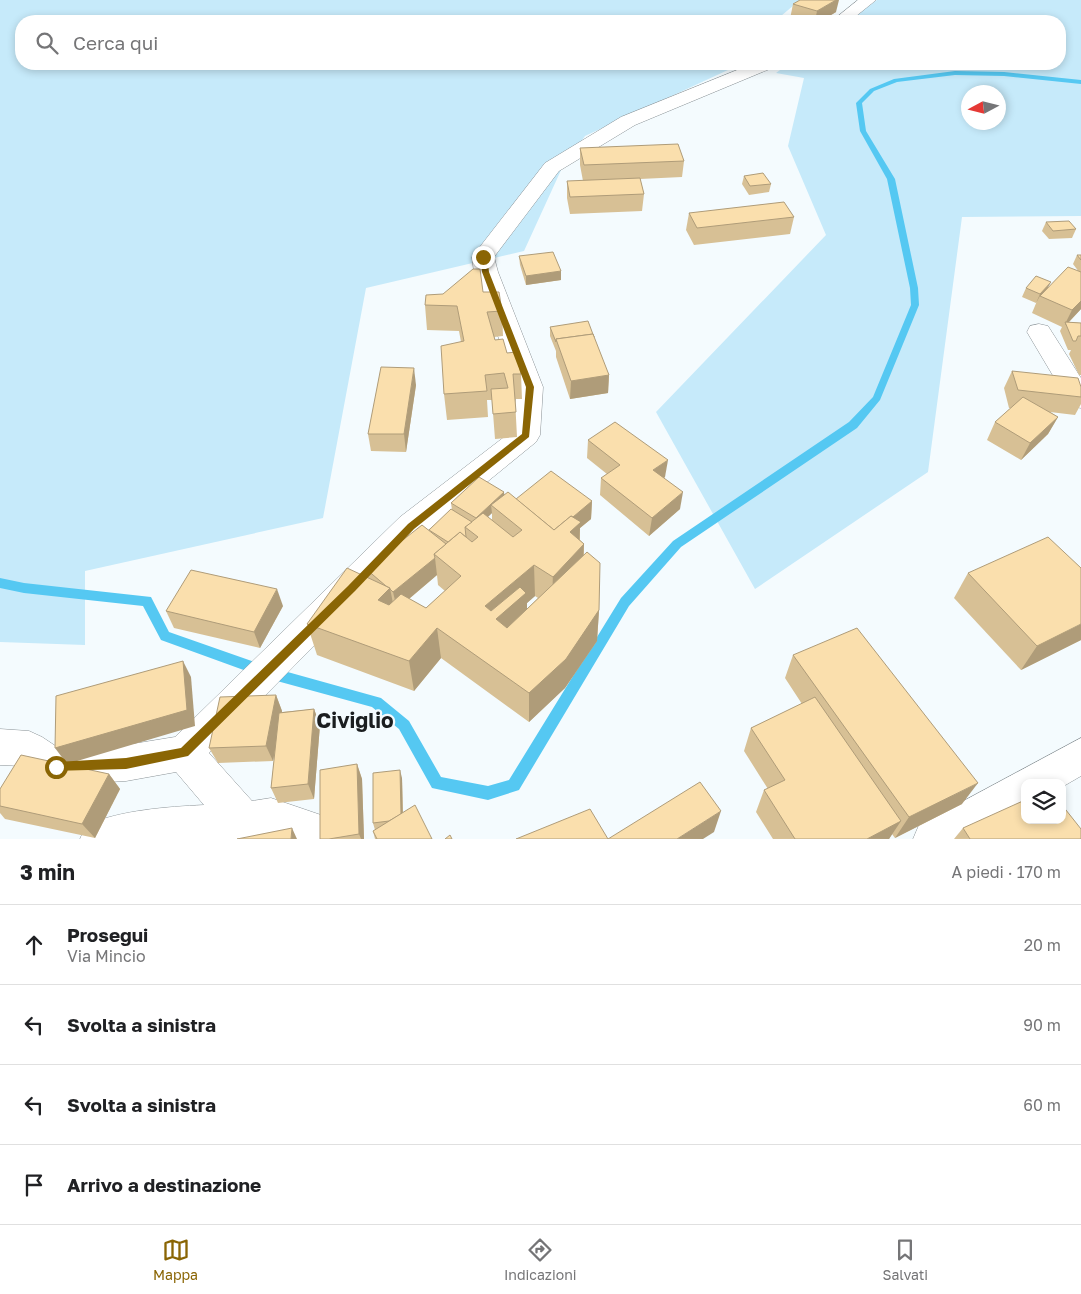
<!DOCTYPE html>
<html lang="it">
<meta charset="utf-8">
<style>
body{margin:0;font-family:"Golos Text",sans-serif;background:#f2f2f2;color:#202124}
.controls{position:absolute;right:15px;bottom:15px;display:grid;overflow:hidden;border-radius:10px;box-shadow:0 2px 8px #0003}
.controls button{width:45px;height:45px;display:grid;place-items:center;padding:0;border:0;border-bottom:1px solid #e0e0e0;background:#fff;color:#202124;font:25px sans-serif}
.compass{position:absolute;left:961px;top:85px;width:45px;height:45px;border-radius:50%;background:#fff;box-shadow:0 2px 8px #0003;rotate:263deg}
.stop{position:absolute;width:15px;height:15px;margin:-11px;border:4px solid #8a6504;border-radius:50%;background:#fff}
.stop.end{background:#8a6504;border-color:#fff;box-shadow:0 1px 5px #0008}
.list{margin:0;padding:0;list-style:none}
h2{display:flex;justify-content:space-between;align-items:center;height:65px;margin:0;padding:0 20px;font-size:21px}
h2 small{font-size:16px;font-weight:400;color:#757577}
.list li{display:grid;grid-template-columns:32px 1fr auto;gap:15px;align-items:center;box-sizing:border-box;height:80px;padding:0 20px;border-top:1px solid #e0e0e0}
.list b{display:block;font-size:19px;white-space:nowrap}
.list p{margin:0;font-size:16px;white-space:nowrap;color:#757577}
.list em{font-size:16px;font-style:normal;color:#757577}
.icon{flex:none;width:28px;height:28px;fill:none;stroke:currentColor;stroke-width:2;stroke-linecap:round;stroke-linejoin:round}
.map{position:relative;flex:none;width:1081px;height:839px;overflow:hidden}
.search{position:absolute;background:#fff;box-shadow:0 2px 8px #0003;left:15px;right:15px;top:15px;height:55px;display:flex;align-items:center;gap:12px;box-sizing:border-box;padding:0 18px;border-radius:20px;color:#757577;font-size:19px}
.sheet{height:385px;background:#fff}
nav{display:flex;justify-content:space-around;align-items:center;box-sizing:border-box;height:70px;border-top:1px solid #e0e0e0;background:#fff;font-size:14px;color:#757577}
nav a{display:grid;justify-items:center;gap:2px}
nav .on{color:#8a6504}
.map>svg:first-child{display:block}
</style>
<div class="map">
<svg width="1081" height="839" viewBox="0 0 1081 839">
<rect width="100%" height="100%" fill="#f4fbfe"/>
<g fill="#c6eafa" fill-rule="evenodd">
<path d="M0 0H800L775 21H21V64H741L585 136 562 168 524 251 366 288 323 518 85 571V645L0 642Z"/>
<path d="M877 0H1081V216L962 217 928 472 755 589 656 412 826 235 788 146 804 78 776 73 788 64H1060V21H848ZM968 92H998V122H968Z"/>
</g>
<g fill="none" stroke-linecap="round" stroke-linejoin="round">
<path fill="#55c8f2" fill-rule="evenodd" d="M955 71 1004 72 1081 80V84L1004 76 955 75 897 82 874 91 862 103 866 131 895 179 918 288 919 305 880 400 857 428 681 547 629 606 519 790 488 800 432 788 399 729 372 707 266 678 161 640 143 606 24 593 0 588V578L24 583 151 597 169 632 266 666 381 698 409 721 441 777 488 786 509 780 621 598 673 541 849 422 873 397 911 305 910 288 887 179 860 131 856 103 870 89 894 79Z"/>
<defs>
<g id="minor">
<path d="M858 0H876L850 21H832Z"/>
<path d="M752 64H775L772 68 635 125 559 171 494 257 498 272 543 387 540 435 536 442 422 535 209 753 252 801 271 798 321 815 330 839H278L271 836 258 839H80L86 825C122 810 166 807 204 805L176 772 126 781 55 785 42 780 23 766 0 765V729L29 731 42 737 60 749 126 745 175 737 400 517 512 431 517 387 474 272 472 257 545 163 621 117Z"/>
<path d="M1039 324 1048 326 1081 378V408L1071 406 1027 332 1030 326Z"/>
<path d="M1081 738V776L1062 787V783H1025V808L971 839H913L919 825Z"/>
</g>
</defs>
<use href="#minor" stroke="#8a9296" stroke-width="1"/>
<use href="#minor" fill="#fff" fill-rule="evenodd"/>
</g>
<g fill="#d7c095" fill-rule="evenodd">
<path d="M793 4 836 12 821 21H799L790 19Z"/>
<path d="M580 148 684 161 682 177 640 179 644 194 642 211 570 214 567 198V181H583L580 165Z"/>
<path d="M744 176 771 184 769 192 749 195 742 184Z"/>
<path d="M689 213 794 217 790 234 694 245 686 230Z"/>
<path d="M1046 222 1076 229 1072 238 1049 239 1042 231Z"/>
<path d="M1077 255H1081V309L1069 322 1081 323V375H1079L1069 354 1071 350H1068L1060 331 1062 327 1032 313 1037 301 1036 303 1022 297 1026 288 1049 287 1079 272 1073 264Z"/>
<path d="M519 256 561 271V280L526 285 520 265Z"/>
<path d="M483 292 502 311 503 336 494 337 495 340 507 353 521 374 522 399H515L517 437 495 439 492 400H487L488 417 447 420 444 394 461 342 459 331 427 330 425 305Z"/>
<path d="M550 327 609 375 608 393 570 399 556 357V351L550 336Z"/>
<path d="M1012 371 1081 387V404L1075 415 1050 412 1058 417 1048 434 1021 460 987 440 995 422 1011 408H1009L1004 388Z"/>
<path d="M416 385 406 452 371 451 368 434Z"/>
<path d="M588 440 665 477 664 478 680 509 649 536 600 495 601 478 607 474 587 458Z"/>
<path d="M504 492V495L516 499 592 501 591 519 580 528V540L584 544V555L599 610 597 641 565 688 529 722 441 658 414 691 317 655 307 624 367 578 366 569 430 532 429 530 452 510 451 503ZM492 513V520L488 517ZM437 575 438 585 445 591 426 608 409 599ZM535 596 538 598 527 609V603Z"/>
<path d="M968 573 1081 640 1021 670 954 598Z"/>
<path d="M283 606 260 648 174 628 166 611Z"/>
<path d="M793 655 962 804 895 838 892 834 889 839H773L756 812 764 790 768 789 744 751 751 728 802 704 785 678Z"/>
<path d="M276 695 282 711V712L314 709 320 725 314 799 278 803 271 788 275 753 273 761 218 763 209 748Z"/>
<path d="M357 764 362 779 364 839H320Z"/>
<path d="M109 774 120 789 95 838 5 819 0 813V789Z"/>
<path d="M402 778 403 812 432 839H375L373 831 375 830 373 823Z"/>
<path d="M963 828 1081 839H954Z"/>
</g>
<g fill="#af9c79">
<path d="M836 0H839L836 12 821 21H815L817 11Z"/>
<path d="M561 271V280L526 285V276Z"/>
<path d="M1051 282 1046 291 1040 296 1036 303 1040 294Z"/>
<path d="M1081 301V309L1066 325 1065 324 1072 310Z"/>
<path d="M414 368 416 385 406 452 404 434Z"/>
<path d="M609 375 608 393 570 399 571 381Z"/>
<path d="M1058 417 1048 434 1021 460 1030 443Z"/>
<path d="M668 460 665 477 651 488 653 470Z"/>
<path d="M504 492 505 501 491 505 492 513 478 526 476 518Z"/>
<path d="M683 492 680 509 649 536 652 518Z"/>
<path d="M592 501 591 519 580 528 579 549 584 544 582 576 552 608 554 533Z"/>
<path d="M435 558 437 575 397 609 393 592Z"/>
<path d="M534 565 535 596 527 603V623L497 649 485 606Z"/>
<path d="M390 588 396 619 378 600Z"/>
<path d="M277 589 283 606 260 648 254 632Z"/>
<path d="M599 610 597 641 565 688 529 722V693Z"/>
<path d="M1081 624V640L1021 670 1037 646Z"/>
<path d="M437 628 441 658 414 691 409 661Z"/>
<path d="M183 661 191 677 195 726 67 764 55 748Z"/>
<path d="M276 695 282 711 273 761 266 746Z"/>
<path d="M314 709 320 725 314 799 308 784Z"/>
<path d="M357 764 362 779 364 839H361L359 834Z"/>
<path d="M400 770 402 778 403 827 401 819Z"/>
<path d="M109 774 120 789 95 838 82 824Z"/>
<path d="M978 783 962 804 895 838 909 817Z"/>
<path d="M721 811 714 832 703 839H677Z"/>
<path d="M901 821 889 839H867Z"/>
<path d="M292 828 297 839H291Z"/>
</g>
<g fill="#fadfad" stroke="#af9c79">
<path d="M800 0H836L817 11 793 4Z"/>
<path d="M782 18 794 21H778Z"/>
<path d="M678 144 684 161 584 165 580 148Z"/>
<path d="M763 173 771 184 750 186 744 176Z"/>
<path d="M640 178 644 194 570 197 567 181Z"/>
<path d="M784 202 794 217 697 228 689 213Z"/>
<path d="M1069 221 1076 229 1053 231 1046 222Z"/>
<path d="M553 252 561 271 526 276 519 256Z"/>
<path d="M1077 255H1081V260Z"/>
<path d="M1068 267 1081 272V301L1072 310 1040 296Z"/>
<path d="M473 269H480L483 292H499L502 311 487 312 495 340 503 339 507 353 516 352 521 374H513L516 412 493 414 491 389 508 388 504 373 485 375 487 391 444 394 441 346 464 341 457 306 425 305 426 295 443 294Z"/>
<path d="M1036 276 1051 282 1040 294 1026 288Z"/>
<path d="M588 321 594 337 593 334 556 339V342L550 327Z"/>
<path d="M1065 322 1081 323V336H1078L1076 341H1073Z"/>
<path d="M593 334 609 375 571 381 556 339Z"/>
<path d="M381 367 414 368 404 434H368Z"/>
<path d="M1012 371 1078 378 1081 387V397L1018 390Z"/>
<path d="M1023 397 1058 417 1030 443 995 422Z"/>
<path d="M615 422 668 460 653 470 683 492 652 518 601 478 620 465 588 440Z"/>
<path d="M551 471 592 501 573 517 571 516 554 530 516 499Z"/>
<path d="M479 477 504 492 476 518 451 503Z"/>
<path d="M508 492 554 530 571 516 581 522 570 532 584 544 553 577 534 565 485 606 491 611 520 587 526 593 496 619 507 628 587 552 600 563 599 610 566 659 529 693 437 628 409 661 307 624 347 568 390 588 378 600 389 605 401 594 426 608 461 576 434 554 460 532 472 542 478 537 465 527 483 513 513 537 522 530 491 505Z"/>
<path d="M451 509 472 522 465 527 466 537 460 532 448 542 429 530Z"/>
<path d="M422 525 446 544 434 554 435 558 393 592 390 589V588L386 586 366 569Z"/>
<path d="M1048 537 1081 568V624L1037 646 968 573Z"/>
<path d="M191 570 277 589 254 632 166 611Z"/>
<path d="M857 628 978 783 909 817 793 655Z"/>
<path d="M183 661 187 710 55 748 56 696Z"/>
<path d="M276 695 266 746 209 748 220 697Z"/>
<path d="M815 697 901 821 867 839H795L764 790 785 780 751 728Z"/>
<path d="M314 709 308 784 271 788 279 713Z"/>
<path d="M21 755 109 774 82 824 0 806V789Z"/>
<path d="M357 764 359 834 329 839H320V770Z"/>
<path d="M400 770 401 814 389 821 373 823V773Z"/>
<path d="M700 782 721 811 677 839H516L590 809 608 839Z"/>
<path d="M1025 800V820H1062V805L1081 829V839H970L963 828Z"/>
<path d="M415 805 432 839H377L373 831Z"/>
<path d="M292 828 291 839H237Z"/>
<path d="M450 835 452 839H445Z"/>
</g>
<path fill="#8a6504" d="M483 255 487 257 489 272 534 387 529 437 414 529 355 591 188 756 126 769 52 771 50 767 56 762 126 758 181 748 348 586 408 524 522 434 526 387 482 272 480 257Z"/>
<g text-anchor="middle" stroke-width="4.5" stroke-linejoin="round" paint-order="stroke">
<g font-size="21" font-weight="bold" fill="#1b1e20" stroke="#f4fbfe">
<text x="355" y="728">Civiglio</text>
</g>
</g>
</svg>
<div class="controls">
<button><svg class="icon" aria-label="layers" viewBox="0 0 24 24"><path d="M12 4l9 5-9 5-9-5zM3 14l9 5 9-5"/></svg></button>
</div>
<svg class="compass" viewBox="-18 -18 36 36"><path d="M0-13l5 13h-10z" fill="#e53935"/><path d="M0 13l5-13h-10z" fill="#757577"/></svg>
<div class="stop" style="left:56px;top:767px"></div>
<div class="stop end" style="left:483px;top:257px"></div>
<div class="search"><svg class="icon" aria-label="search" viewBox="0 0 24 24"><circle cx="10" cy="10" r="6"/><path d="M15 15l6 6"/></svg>Cerca qui</div>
</div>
<section class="sheet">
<h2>3 min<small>A piedi · 170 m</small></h2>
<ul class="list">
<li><svg class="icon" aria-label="ahead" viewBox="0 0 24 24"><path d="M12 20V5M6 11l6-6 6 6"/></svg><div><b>Prosegui</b><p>Via Mincio</p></div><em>20 m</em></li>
<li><svg class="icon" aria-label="left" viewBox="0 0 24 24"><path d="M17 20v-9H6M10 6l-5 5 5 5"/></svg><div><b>Svolta a sinistra</b></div><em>90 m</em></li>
<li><svg class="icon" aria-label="left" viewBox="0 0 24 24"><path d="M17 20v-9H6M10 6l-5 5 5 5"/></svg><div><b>Svolta a sinistra</b></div><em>60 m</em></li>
<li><svg class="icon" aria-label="arrive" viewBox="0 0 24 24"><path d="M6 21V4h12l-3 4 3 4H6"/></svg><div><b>Arrivo a destinazione</b></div></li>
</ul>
</section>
<nav>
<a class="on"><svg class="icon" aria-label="map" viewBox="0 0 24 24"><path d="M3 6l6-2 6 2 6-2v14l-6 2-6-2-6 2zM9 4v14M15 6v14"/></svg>Mappa</a>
<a><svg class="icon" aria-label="directions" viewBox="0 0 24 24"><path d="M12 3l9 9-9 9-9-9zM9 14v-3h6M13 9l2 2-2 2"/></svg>Indicazioni</a>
<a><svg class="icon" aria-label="saved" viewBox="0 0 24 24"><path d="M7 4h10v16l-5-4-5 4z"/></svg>Salvati</a>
</nav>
